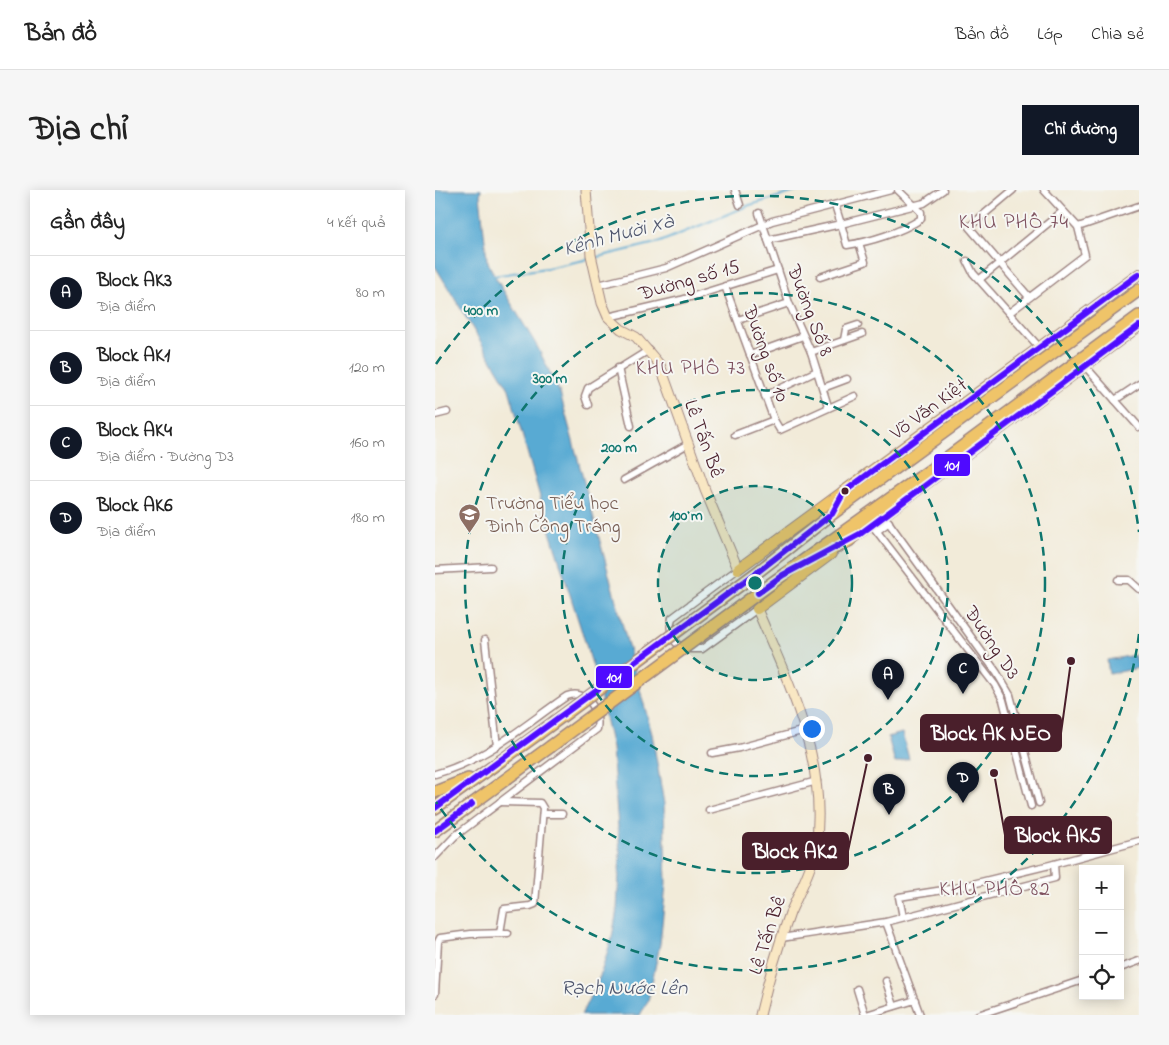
<!DOCTYPE html>
<html lang="vi">
<meta charset="utf-8">
<style>
body{margin:0;font-family:"Indie Flower",sans-serif;background:#f6f6f6;color:#222}
.controls{position:absolute;right:15px;bottom:15px;display:grid;overflow:hidden;border-radius:0px;box-shadow:0 2px 12px #0003}
.controls button{width:45px;height:45px;display:grid;place-items:center;padding:0;border:0;border-bottom:1px solid #e0e0e0;background:#fff;color:#222;font:25px sans-serif}
.you{position:absolute;left:376px;top:538px;width:18px;height:18px;margin:-12px;border:4px solid #fff;border-radius:50%;background:#1a73e8;box-shadow:0 0 0 8px #1a73e833}
.badge{display:grid;place-items:center;width:32px;height:32px;border-radius:50%;background:#111827;color:#fff;font-size:16px;font-weight:700}
.pin{position:absolute;translate:-50% -41px;filter:drop-shadow(0 1px 2px #0008)}
.pin::after{content:'';position:absolute;top:26px;width:18px;height:15px;background:inherit;clip-path:polygon(0 0,100% 0,50% 100%)}
.list{margin:0;padding:0;list-style:none}
h2{display:flex;justify-content:space-between;align-items:center;height:65px;margin:0;padding:0 20px;font-size:21px}
h2 small{font-size:16px;font-weight:400;color:#767676}
.list li{display:grid;grid-template-columns:32px 1fr auto;gap:15px;align-items:center;box-sizing:border-box;height:75px;padding:0 20px;border-top:1px solid #e0e0e0}
.list b{display:block;font-size:19px;white-space:nowrap}
.list p{margin:0;font-size:16px;white-space:nowrap;color:#767676}
.list em{font-size:16px;font-style:normal;color:#767676}
.icon{flex:none;width:28px;height:28px;fill:none;stroke:currentColor;stroke-width:2;stroke-linecap:round;stroke-linejoin:round}
.map{position:relative;flex:none;width:704px;height:825px;overflow:hidden;border-radius:0px}
header{display:flex;align-items:center;gap:30px;box-sizing:border-box;height:70px;padding:0 25px;background:#fff;border-bottom:1px solid #e0e0e0}
header strong{font-size:24px}
nav{display:flex;gap:28px;margin-inline-start:auto;font-size:18px}
.intro{display:flex;align-items:center;justify-content:space-between;box-sizing:border-box;height:120px;padding:0 30px}
h1{margin:0;font-size:35px}
.button{padding:12px 22px;border-radius:0px;background:#111827;color:#fff;font-size:18px;font-weight:700}
main{display:flex;gap:30px;padding:0 30px}
aside{flex:1;background:#fff;border-radius:0px;box-shadow:0 2px 12px #0003}
.map>svg:first-child{display:block}
</style>
<header>
<strong>Bản đồ</strong>
<nav><a>Bản đồ</a><a>Lớp</a><a>Chia sẻ</a></nav>
</header>
<div class="intro"><h1>Địa chỉ</h1><a class="button">Chỉ đường</a></div>
<main>
<aside>
<h2>Gần đây<small>4 kết quả</small></h2>
<ul class="list">
<li><span class="badge">A</span><div><b>Block AK3</b><p>Địa điểm</p></div><em>80 m</em></li>
<li><span class="badge">B</span><div><b>Block AK1</b><p>Địa điểm</p></div><em>120 m</em></li>
<li><span class="badge">C</span><div><b>Block AK4</b><p>Địa điểm · Đường D3</p></div><em>160 m</em></li>
<li><span class="badge">D</span><div><b>Block AK6</b><p>Địa điểm</p></div><em>180 m</em></li>
</ul>
</aside>
<div class="map">
<svg width="704" height="825" viewBox="0 0 704 825">
<rect width="100%" height="100%" fill="#f6f6f2"/>
<filter id="ink" filterUnits="userSpaceOnUse"><feTurbulence type="fractalNoise" baseFrequency=".02" numOctaves="2"/><feDisplacementMap in="SourceGraphic" scale="10" xChannelSelector="R" yChannelSelector="G"/><feConvolveMatrix kernelMatrix="1 2 1 2 8 2 1 2 1" color-interpolation-filters="sRGB"/></filter>
<filter id="wash" filterUnits="userSpaceOnUse"><feTurbulence type="fractalNoise" baseFrequency=".0096" numOctaves="4" result="noise"/><feDisplacementMap in="SourceGraphic" scale="20" xChannelSelector="R" yChannelSelector="G"/><feGaussianBlur stdDeviation="1.12" result="paint"/><feColorMatrix in="noise" values="0 0 0 0 0 0 0 0 0 0 0 0 0 0 0 0 0 1.4 0 .05"/><feComposite in="paint" operator="in"/></filter>
<g filter="url(#wash)">
<rect width="100%" height="100%" fill="#f2ebd9"/>
<g fill="#58aad3" stroke="#51647f">
<path d="M0 0H46L45 5 52 70 59 85 102 156 125 203 217 544 229 614 231 694 225 754 213 811 205 825H146L165 786 177 747 182 720 185 664 177 558 160 483 116 345 74 199 0 76Z"/>
<path d="M700 465 703 478 674 484 672 470Z"/>
<path d="M467 543 474 569 460 573 453 547Z"/>
</g>
<g fill="none" stroke-linecap="round" stroke-linejoin="round">
<g stroke="#58aad3" stroke-width="2">
<path d="M159 68 225 52 315 15 367 0"/>
<path d="M58 86 112 78 154 69"/>
</g>
</g>
</g>
<g filter="url(#ink)">
<g fill="none" stroke-linecap="round" stroke-linejoin="round">
<defs>
<g id="street">
<path d="M300 0 305 15"/>
<path d="M578 0 534 37 594 107"/>
<path d="M400 15 406 34 489 13 508 0"/>
<path d="M324 23 354 113 376 162 393 216"/>
<path d="M643 37 704 16"/>
<path d="M333 50 406 34 412 55C435 52 466 42 486 29V22L463 0"/>
<path d="M532 71 538 83 605 158"/>
<path d="M385 87 430 72 424 53"/>
<path d="M545 89 628 21"/>
<path d="M163 95 231 78 337 31 456 0"/>
<path d="M290 96 339 230 345 240 420 206"/>
<path d="M574 123 650 65 643 37 609 0"/>
<path d="M173 127 246 110 343 80"/>
<path d="M303 130 354 113"/>
<path d="M409 150 411 139 423 135"/>
<path d="M376 162 427 144"/>
<path d="M315 165 368 146"/>
<path d="M650 176 704 237"/>
<path d="M183 178 196 236"/>
<path d="M388 198 412 189"/>
<path d="M330 206 382 181"/>
<path d="M680 210 704 194"/>
<path d="M153 215 150 206 153 198 214 160"/>
<path d="M0 225 12 222"/>
<path d="M300 245 339 230"/>
<path d="M189 290 253 254"/>
<path d="M449 326 562 483 575 505 604 613"/>
<path d="M437 335 560 495 568 510 596 616"/>
<path d="M442 341 454 332"/>
<path d="M303 379 237 428C233 442 237 451 248 459H267L322 419"/>
<path d="M0 380 56 377"/>
<path d="M683 390H694L704 399"/>
<path d="M50 450 62 556"/>
<path d="M277 563 304 558 370 540"/>
<path d="M0 584C52 570 89 535 132 506 152 499 165 520 162 539L20 646 0 667"/>
<path d="M65 612 105 613 108 618 100 714 95 716 69 719 65 743"/>
<path d="M274 620 382 591"/>
<path d="M108 624H127"/>
<path d="M468 727 464 707 521 698 619 674"/>
<path d="M451 732 485 825"/>
<path d="M346 748 451 732 620 688 619 674 704 651"/>
<path d="M685 778 704 771"/>
<path d="M451 791 459 816"/>
<path d="M422 799 430 825"/>
<path d="M0 804 3 752 5 748 35 744 73 743"/>
<path d="M431 825 480 810"/>
<path d="M543 825 648 790"/>
</g>
<g id="secondary">
<path d="M151 0 156 65 167 113 173 127 186 139 201 147 225 175 270 300 303 379"/>
<path d="M322 419C354 494 393 571 381 656 379 674 363 705 355 723 343 756 333 791 325 825"/>
</g>
<g id="primary">
<path d="M410 354 704 136"/>
<path d="M303 379 704 84"/>
<path d="M322 419 396 364"/>
</g>
<g id="highway">
<path d="M399 321 409 302"/>
<path d="M385 366 415 350"/>
<path d="M320 384 397 324 704 100"/>
<path d="M330 398 505 273 704 126"/>
<path d="M0 602 33 589"/>
<path d="M0 618 103 544"/>
<path d="M0 641 115 557"/>
</g>
</defs>
<use href="#street" stroke="#9e8582" stroke-width="9"/>
<use href="#secondary" stroke="#9e8582" stroke-width="11"/>
<use href="#primary" stroke="#9e8582" stroke-width="12"/>
<use href="#highway" stroke="#9e8582" stroke-width="14"/>
<use href="#street" stroke="#fff" stroke-width="6"/>
<use href="#secondary" stroke="#f9e7c3" stroke-width="9"/>
<use href="#primary" stroke="#efc469" stroke-width="10"/>
<use href="#highway" stroke="#efc469" stroke-width="11"/>
<defs>
<g id="highway-bridge">
<path d="M103 544 320 384"/>
<path d="M115 557 330 398"/>
</g>
</defs>
<use href="#highway-bridge" stroke="#9e8582" stroke-width="14" stroke-linecap="butt"/>
<use href="#highway-bridge" stroke="#efc469" stroke-width="11"/>
<defs>
<g id="bus-1">
<path d="M323 403 348 385 425 344 704 136"/>
<path d="M0 618 320 384 397 324 409 302 704 84"/>
<path d="M0 641 37 614"/>
</g>
</defs>
<use href="#bus-1" stroke="#f6f6f2" stroke-width="10"/>
<use href="#bus-1" stroke="#4f0aff" stroke-width="6"/>
</g>
</g>
<circle cx="320" cy="393" r="97" fill="#0f766e" fill-opacity=".12"/>
<g fill="none" stroke="#0f766e" stroke-width="2.5" stroke-dasharray="9 6">
<circle cx="320" cy="393" r="97"/>
<circle cx="320" cy="393" r="193"/>
<circle cx="320" cy="393" r="290"/>
<path d="M704 444A387 387 0 0 1 1 612M1 174A387 387 0 0 1 704 342"/>
</g>
<defs>
<symbol id="school-pin" viewBox="-11 -11 22 30"><path d="M0 17L-7.5 6A9.5 9.5 0 1 1 7.5 6Z" fill="#8d6e63" stroke="#f6f6f2"/><path d="M0-5L7-2L0 1L-7-2ZM-4 1L0 2.5L4 1V4Q0 6-4 4Z" fill="#fff"/></symbol>
</defs>
<g fill-rule="evenodd">
<use href="#school-pin" x="22" y="312" width="25" height="34"/>
</g>
<circle fill="#4a1f2b" stroke="#f6f6f2" stroke-width="2" cx="410" cy="301" r="4.5"/>
<g text-anchor="middle" stroke-width="4" stroke-linejoin="round" paint-order="stroke">
<g font-size="20" fill="#4a1f2b" stroke="#f6f6f2">
<text transform="translate(254 89) rotate(-16)" y="7">Đường số 15</text>
<text transform="translate(376 120) rotate(69)" y="7">Đường Số 8</text>
<text transform="translate(332 163) rotate(70)" y="7">Đường số 10</text>
<text transform="translate(493 218) rotate(-36)" y="7">Võ Văn Kiệt</text>
<text transform="translate(270 248) rotate(70)" y="7">Lê Tấn Bê</text>
<text transform="translate(558 452) rotate(56)" y="7">Đường D3</text>
<text transform="translate(331 745) rotate(-72)" y="7">Lê Tấn Bê</text>
</g>
<g font-size="20" fill="#785e54" stroke="#f6f6f2" text-anchor="start">
<text x="51" y="319">Trường Tiểu học<tspan x="51" dy="23">Đinh Công Tráng</tspan></text>
</g>
<g font-size="21" letter-spacing="1" fill="#7e515f" stroke="#f6f6f2">
<text x="579" y="38">KHU PHỐ 74</text>
<text x="256" y="184">KHU PHỐ 73</text>
<text x="560" y="705">KHU PHỐ 82</text>
</g>
<g font-size="21" font-style="italic" fill="#50576e" stroke="#f6f6f2">
<text transform="translate(183 44) rotate(-15)" y="7">Kênh Mười Xà</text>
<text x="189" y="804">Rạch Nước Lên</text>
</g>
</g>
<circle cx="320" cy="393" r="8" fill="#0f766e" stroke="#f6f6f2" stroke-width="2.5"/>
<g font-size="15" text-anchor="middle" font-weight="bold" fill="#0f766e" stroke="#f6f6f2" stroke-width="4" stroke-linejoin="round" paint-order="stroke">
<text x="46" y="125">400 m</text>
<text x="115" y="193">300 m</text>
<text x="184" y="262">200 m</text>
<text x="251" y="330">100 m</text>
</g>
<path fill="none" stroke="#4a1f2b" stroke-width="2" d="M636 471L626 543M559 583L570 645M433 568L413 661"/>
<g fill="#4a1f2b" stroke="#f6f6f2" stroke-width="2">
<circle cx="636" cy="471" r="5"/>
<circle cx="559" cy="583" r="5"/>
<circle cx="433" cy="568" r="5"/>
</g>
<g fill="#4a1f2b" stroke="#4a1f2b" stroke-width="2">
<rect x="486" y="525" width="140" height="36" rx="5"/>
<rect x="570" y="627" width="106" height="36" rx="5"/>
<rect x="308" y="643" width="105" height="36" rx="5"/>
</g>
<g font-size="21" text-anchor="middle" font-weight="bold" fill="#fff">
<text x="556" y="550">Block AK NEO</text>
<text x="623" y="652">Block AK5</text>
<text x="360" y="668">Block AK2</text>
</g>
<g stroke="#f6f6f2" stroke-width="2">
<rect x="498" y="263" width="38" height="24" rx="5" fill="#4f0aff"/>
<rect x="160" y="475" width="38" height="24" rx="5" fill="#4f0aff"/>
</g>
<g font-size="14" text-anchor="middle" font-weight="bold" fill="#fff">
<text x="517" y="280">101</text>
<text x="179" y="492">101</text>
</g>
</svg>
<div class="controls">
<button>+</button>
<button>−</button>
<button><svg class="icon" aria-label="locate" viewBox="0 0 24 24"><circle cx="12" cy="12" r="6"/><path d="M12 2v4M12 18v4M2 12h4M18 12h4"/></svg></button>
</div>
<div class="you"></div>
<div class="pin badge" style="left:453px;top:510px">A</div>
<div class="pin badge" style="left:454px;top:625px">B</div>
<div class="pin badge" style="left:528px;top:504px">C</div>
<div class="pin badge" style="left:528px;top:613px">D</div>
</div>
</main>
